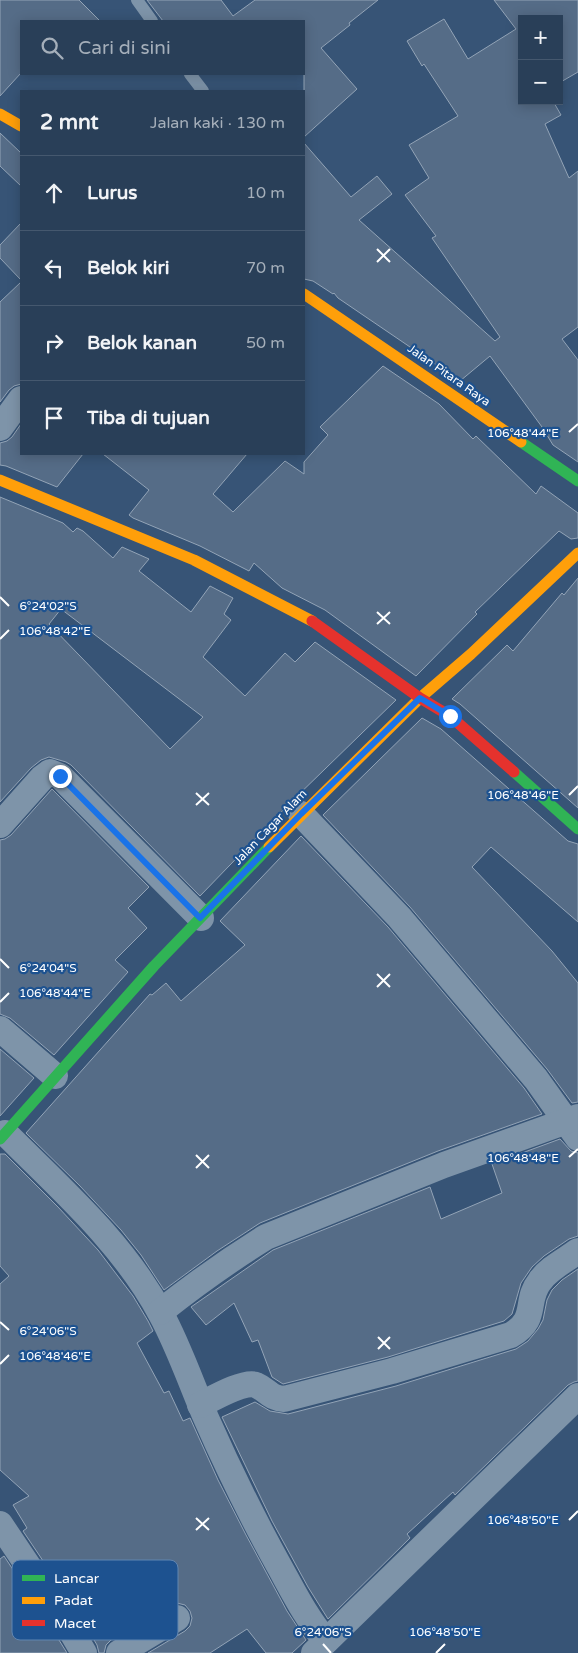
<!DOCTYPE html>
<html lang="id">
<meta charset="utf-8">
<style>
body{margin:0;font-family:"Varela Round",sans-serif;background:#354a61;color:#f1f3f6}
.controls{position:absolute;right:15px;top:15px;display:grid;overflow:hidden;border-radius:0px;box-shadow:0 2px 12px #0003}
.controls button{width:45px;height:45px;display:grid;place-items:center;padding:0;border:0;border-bottom:1px solid #45586e;background:#293f58;color:#f1f3f6;font:25px sans-serif}
.stop{position:absolute;width:15px;height:15px;margin:-11px;border:4px solid #1a73e8;border-radius:50%;background:#fff}
.stop.end{background:#1a73e8;border-color:#fff;box-shadow:0 1px 5px #0008}
.list{margin:0;padding:0;list-style:none}
h2{display:flex;justify-content:space-between;align-items:center;height:65px;margin:0;padding:0 20px;font-size:21px}
h2 small{font-size:16px;font-weight:400;color:#a5afba}
.list li{display:grid;grid-template-columns:32px 1fr auto;gap:15px;align-items:center;box-sizing:border-box;height:75px;padding:0 20px;border-top:1px solid #45586e}
.list b{display:block;font-size:19px;white-space:nowrap}
.list em{font-size:16px;font-style:normal;color:#a5afba}
.icon{flex:none;width:28px;height:28px;fill:none;stroke:currentColor;stroke-width:2;stroke-linecap:round;stroke-linejoin:round}
.map{position:relative;flex:none;width:578px;height:1653px;overflow:hidden}
.search{position:absolute;background:#293f58;box-shadow:0 2px 12px #0003;left:20px;top:20px;width:285px;height:55px;display:flex;align-items:center;gap:12px;box-sizing:border-box;padding:0 18px;border-radius:0px;color:#a5afba;font-size:19px}
.panel{position:absolute;background:#293f58;box-shadow:0 2px 12px #0003;left:20px;top:90px;width:285px;height:365px;border-radius:0px}
.map>svg:first-child{display:block}
</style>
<div class="map">
<svg width="578" height="1653" viewBox="0 0 578 1653">
<rect width="100%" height="100%" fill="#375476"/>
<g fill="#556c87" stroke="#93a4b7" fill-rule="evenodd">
<path d="M0 0H79L100 21H21V73L0 96Z"/>
<path d="M147 0H221L233 16 255 0H378L349 23 350 25 321 48 357 89 304 137V21H163Z"/>
<path d="M494 0H578V72L559 83V19H522V101H553L561 115 545 124 569 178 578 171V327L562 339 578 360V462L553 445 542 427 490 356 460 381 338 298 334 293 333 294 313 281 304 279V143L351 197 377 176 392 194 359 220 495 341 500 337 432 238 436 236 405 195 429 178 409 145 458 116 424 64 422 66 407 41 444 19 468 59 516 29Z"/>
<path d="M0 133 21 153V186L0 166Z"/>
<path d="M21 223V280L0 258V245Z"/>
<path d="M21 282V384L14 386 9 390 0 402V302Z"/>
<path d="M383 366 439 404 473 439 476 436 536 494 541 486 578 513V538L571 539 559 531 475 612 477 614 416 676 325 610 282 588 254 563 249 571 200 546 133 518 129 515 149 490 103 454H247L213 494 233 512 285 461 304 474V462L328 435 320 427Z"/>
<path d="M21 424V454H83L57 487 6 466 0 465V443L7 441 12 437Z"/>
<path d="M0 497 63 523 73 532 77 528 83 531 113 558 122 547 149 559 139 571 191 612 210 586 233 598 224 614 231 620 203 657 245 696 285 653 295 662 315 642 396 700 290 803 200 896 71 765 66 762 49 757 41 760 31 768 0 802ZM61 609 203 717 170 749 49 624Z"/>
<path d="M578 578V808L460 704 452 699 507 645 513 651 562 593 564 595Z"/>
<path d="M422 718 441 729 568 841 578 844V922L491 847 472 867 552 951 578 983V1102L572 1103 547 1069 410 907 323 815Z"/>
<path d="M52 789 149 887 128 908 147 928 115 960 128 972 54 1055 10 1018 0 1014V840L5 839 11 835Z"/>
<path d="M301 836 388 927 524 1088 542 1114 438 1151 260 1223 217 1251 164 1290 141 1255 121 1230 80 1186 26 1133 150 994 152 995 166 983 181 1001 245 945 220 921Z"/>
<path d="M0 1049 34 1078 0 1116Z"/>
<path d="M560 1139 571 1151 578 1153V1236L569 1239 544 1256 532 1267 521 1283 512 1314 504 1321 388 1357 283 1384 272 1377 258 1340 252 1342 234 1303 206 1325 191 1307 273 1250 430 1187 441 1219 502 1193 492 1164Z"/>
<path d="M0 1154H5L58 1207 98 1250 133 1296 148 1321 153 1331 137 1343 164 1393 169 1391 183 1421 190 1418 218 1480 246 1535 287 1611 306 1640 292 1653H266L247 1629 210 1653H148L185 1631 190 1626 192 1618 190 1611 185 1605 177 1603 169 1605 111 1640 106 1645 104 1653H99L97 1645 80 1616 23 1531 27 1528 13 1505 29 1496 0 1470V1284L9 1276 0 1266Z"/>
<path d="M578 1269V1381L574 1382 568 1385 455 1495 453 1492 407 1534 410 1538 328 1619 308 1587 272 1521 222 1417 255 1402 270 1411 288 1414 396 1386 516 1349 528 1341 538 1329 543 1320 547 1300 552 1290 562 1280Z"/>
<path d="M4 1556 54 1632 67 1653H0V1559Z"/>
</g>
<g fill="none" stroke-linecap="round" stroke-linejoin="round">
<g stroke="#7e94a9" stroke-width="12">
<path d="M137 0 152 21"/>
<path d="M190 74 203 91"/>
</g>
<g stroke="#7e94a9" stroke-width="26">
<path d="M0 428 21 399"/>
<path d="M301 814 399 917 536 1079 578 1138"/>
<path d="M0 825 42 778 50 772 60 776 201 918"/>
<path d="M0 1029 55 1076"/>
<path d="M5 1133C61 1189 123 1243 161 1314 179 1347 191 1383 206 1418 228 1468 252 1517 278 1564 293 1591 306 1618 326 1641"/>
<path d="M160 1312C194 1285 229 1260 266 1237L444 1165 578 1117"/>
<path d="M200 1405C212 1399 245 1380 256 1385 268 1390 269 1398 284 1399L392 1371 511 1335C539 1319 524 1301 540 1281 549 1268 566 1260 578 1251"/>
<path d="M0 1524 67 1624 84 1653"/>
<path d="M119 1653 177 1618"/>
<path d="M314 1653 578 1396"/>
</g>
<g stroke="#30b455" stroke-width="11">
<path d="M521 442 578 481"/>
<path d="M514 772 578 829"/>
<path d="M0 1139 154 966 269 847"/>
</g>
<g stroke="#ff9f0a" stroke-width="11">
<path d="M0 114 21 126"/>
<path d="M304 294 521 442"/>
<path d="M0 480 194 560 312 621"/>
<path d="M269 847 420 698 471 654 578 553"/>
</g>
<path stroke="#e5322d" stroke-width="11" d="M312 621 420 698 450 716 514 772"/>
</g>
<g fill="none" stroke-linecap="round" stroke-linejoin="round">
<path stroke="#1a73e8" stroke-width="6" d="M60 776 200 918 301 814 420 698 450 716"/>
</g>
<path fill="none" stroke="#fff" stroke-width="2" d="M377 249 390 262M377 262 390 249M569 432 578 424M0 597 9 606M377 612 390 624M377 624 390 612M0 639 9 630M196 793 209 805M569 795 578 786M196 805 209 793M0 959 9 968M377 974 390 987M377 987 390 974M0 1002 9 993M196 1155 209 1168M569 1157 578 1149M196 1168 209 1155M0 1322 9 1330M378 1337 390 1349M378 1349 390 1337M0 1364 9 1355M196 1518 209 1530M569 1520 578 1511M196 1530 209 1518M323 1644 331 1653M436 1653 445 1644"/>
<g text-anchor="middle" stroke-width="4.5" stroke-linejoin="round" paint-order="stroke">
<g font-size="12" fill="#fff" stroke="#1d5290">
<text transform="translate(449 375) rotate(35)" y="4">Jalan Pitara Raya</text>
<text transform="translate(270 827) rotate(-46)" y="4">Jalan Cagar Alam</text>
</g>
</g>
<rect x="12" y="1560" width="166" height="80" rx="8" fill="#1d5290" stroke="#6186b1" stroke-width="1"/>
<rect x="22" y="1575" width="23" height="6" fill="#30b455"/>
<rect x="22" y="1597" width="23" height="7" fill="#ff9f0a"/>
<rect x="22" y="1620" width="23" height="6" fill="#e5322d"/>
<g font-size="14" fill="#fff">
<text x="54" y="1583">Lancar</text>
<text x="54" y="1605">Padat</text>
<text x="54" y="1628">Macet</text>
</g>
<g font-size="12" text-anchor="middle" fill="#fff" stroke="#1d5290" stroke-width="4.5" stroke-linejoin="round" paint-order="stroke">
<text x="523" y="437">106°48'44"E</text>
<text x="48" y="610">6°24'02"S</text>
<text x="55" y="635">106°48'42"E</text>
<text x="523" y="799">106°48'46"E</text>
<text x="48" y="972">6°24'04"S</text>
<text x="55" y="997">106°48'44"E</text>
<text x="523" y="1162">106°48'48"E</text>
<text x="48" y="1335">6°24'06"S</text>
<text x="55" y="1360">106°48'46"E</text>
<text x="523" y="1524">106°48'50"E</text>
<text x="323" y="1636">6°24'06"S</text>
<text x="445" y="1636">106°48'50"E</text>
</g>
</svg>
<div class="controls">
<button>+</button>
<button>−</button>
</div>
<div class="stop" style="left:450px;top:716px"></div>
<div class="stop end" style="left:60px;top:776px"></div>
<div class="search"><svg class="icon" aria-label="search" viewBox="0 0 24 24"><circle cx="10" cy="10" r="6"/><path d="M15 15l6 6"/></svg>Cari di sini</div>
<section class="panel">
<h2>2 mnt<small>Jalan kaki · 130 m</small></h2>
<ul class="list">
<li><svg class="icon" aria-label="ahead" viewBox="0 0 24 24"><path d="M12 20V5M6 11l6-6 6 6"/></svg><div><b>Lurus</b></div><em>10 m</em></li>
<li><svg class="icon" aria-label="left" viewBox="0 0 24 24"><path d="M17 20v-9H6M10 6l-5 5 5 5"/></svg><div><b>Belok kiri</b></div><em>70 m</em></li>
<li><svg class="icon" aria-label="right" viewBox="0 0 24 24"><path d="M7 20v-9h11M14 6l5 5-5 5"/></svg><div><b>Belok kanan</b></div><em>50 m</em></li>
<li><svg class="icon" aria-label="arrive" viewBox="0 0 24 24"><path d="M6 21V4h12l-3 4 3 4H6"/></svg><div><b>Tiba di tujuan</b></div></li>
</ul>
</section>
</div>
